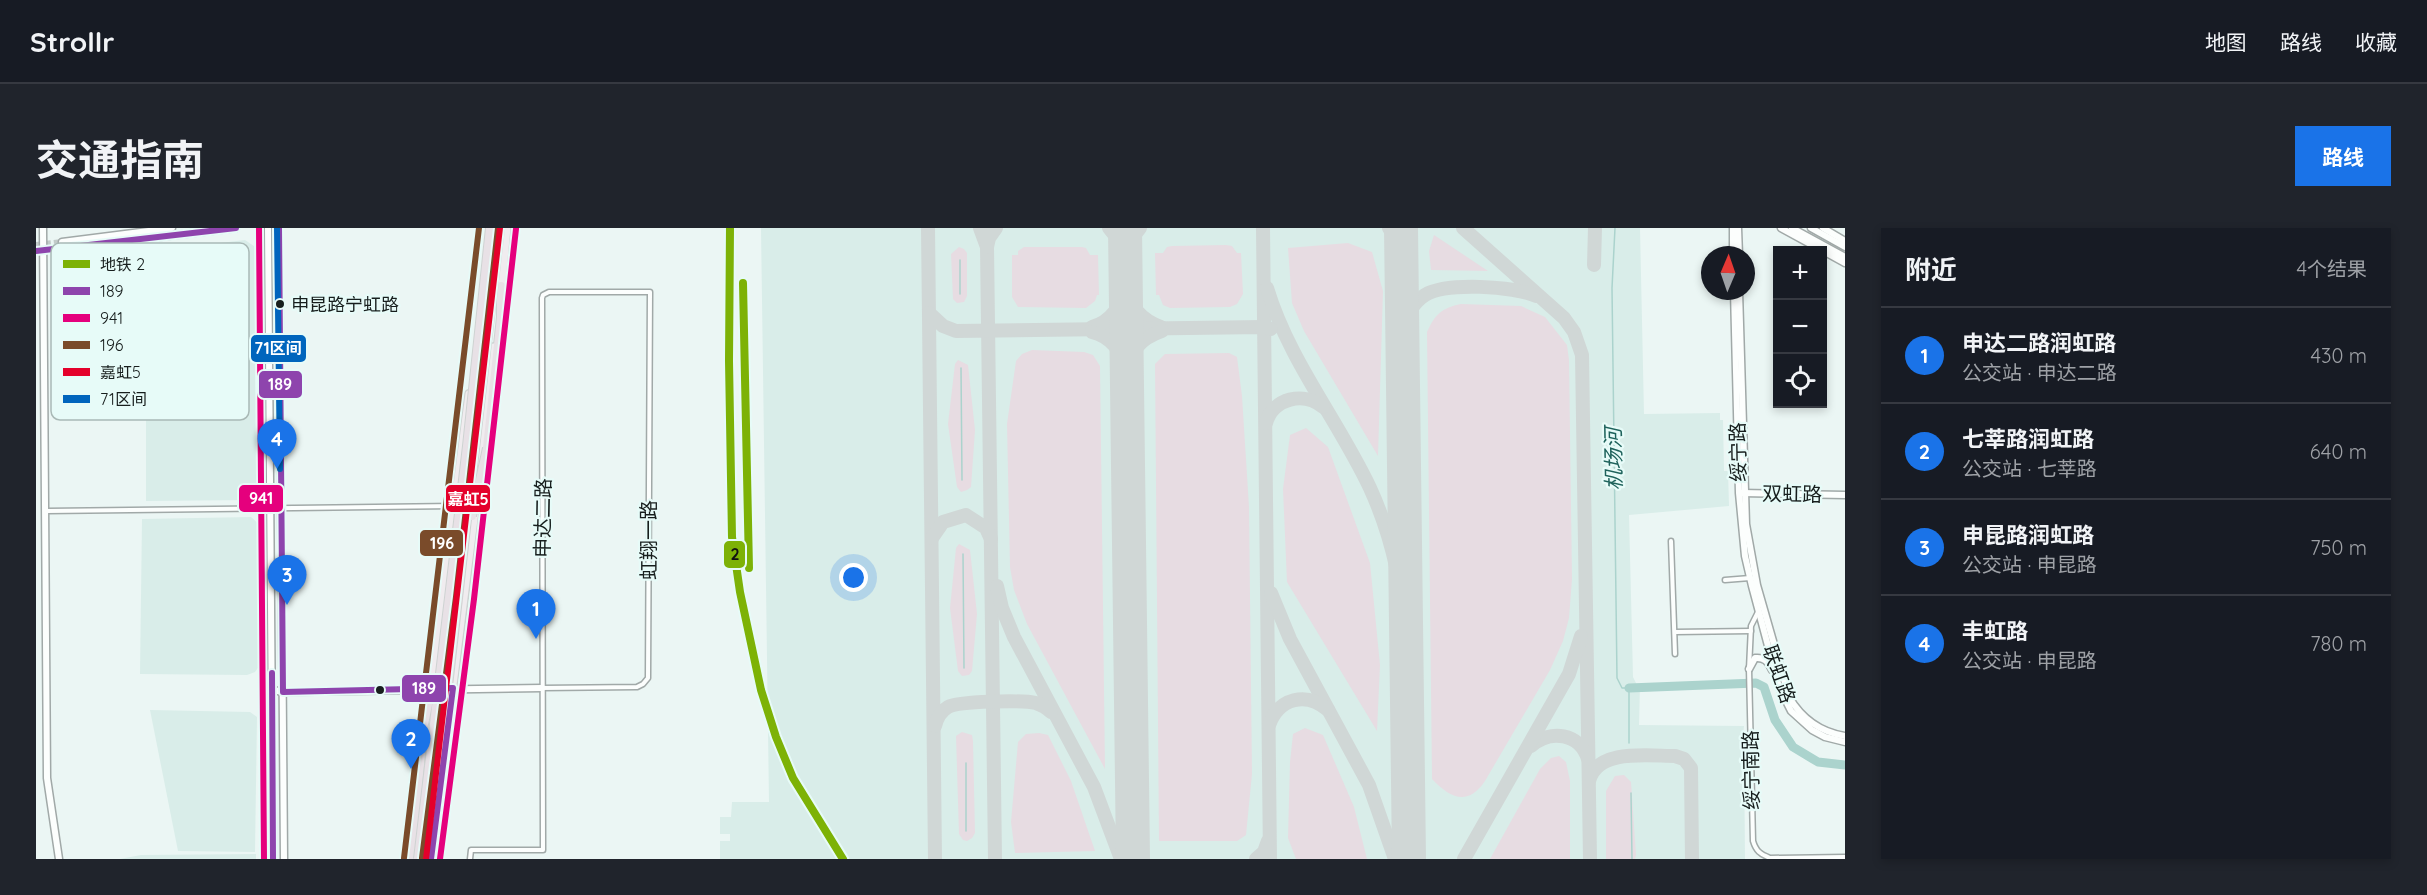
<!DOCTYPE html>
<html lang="zh">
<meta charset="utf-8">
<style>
body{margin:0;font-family:Quicksand,"Noto Sans SC",sans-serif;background:#20242c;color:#f1f3f6}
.controls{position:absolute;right:18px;top:18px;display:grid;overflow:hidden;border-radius:0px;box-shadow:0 3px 9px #0003}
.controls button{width:54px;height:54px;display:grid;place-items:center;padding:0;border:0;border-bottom:2px solid #363941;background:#171b24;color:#f1f3f6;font:30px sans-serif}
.compass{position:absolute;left:1665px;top:18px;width:54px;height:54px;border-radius:50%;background:#171b24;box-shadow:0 3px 9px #0003;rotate:2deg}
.you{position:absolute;left:818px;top:350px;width:21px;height:21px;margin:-15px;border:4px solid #fff;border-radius:50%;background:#1a73e8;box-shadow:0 0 0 9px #1a73e833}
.badge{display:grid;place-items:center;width:39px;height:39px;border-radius:50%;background:#1a73e8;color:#fff;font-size:20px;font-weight:700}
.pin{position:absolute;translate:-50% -50px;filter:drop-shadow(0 2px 3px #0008)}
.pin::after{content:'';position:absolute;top:32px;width:21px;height:18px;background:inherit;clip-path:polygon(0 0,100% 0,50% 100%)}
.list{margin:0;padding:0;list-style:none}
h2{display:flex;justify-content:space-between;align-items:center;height:78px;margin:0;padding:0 24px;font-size:26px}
h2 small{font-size:20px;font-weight:400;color:#9ea1a6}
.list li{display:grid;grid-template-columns:39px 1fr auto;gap:18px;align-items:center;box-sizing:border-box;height:96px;padding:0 24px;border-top:2px solid #363941}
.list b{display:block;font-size:22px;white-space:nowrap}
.list p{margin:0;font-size:20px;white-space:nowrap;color:#9ea1a6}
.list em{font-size:20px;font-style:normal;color:#9ea1a6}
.icon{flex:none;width:33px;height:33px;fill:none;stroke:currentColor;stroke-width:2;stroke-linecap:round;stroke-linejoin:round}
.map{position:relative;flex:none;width:1809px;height:631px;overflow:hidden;border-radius:0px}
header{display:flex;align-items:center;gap:36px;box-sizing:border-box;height:84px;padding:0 30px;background:#171b24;border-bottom:2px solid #363941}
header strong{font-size:28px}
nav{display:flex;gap:33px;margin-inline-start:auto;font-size:21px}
.intro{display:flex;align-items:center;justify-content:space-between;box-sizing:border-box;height:144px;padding:0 36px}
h1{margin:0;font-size:42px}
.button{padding:15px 27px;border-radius:0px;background:#1a73e8;color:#fff;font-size:21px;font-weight:700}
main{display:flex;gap:36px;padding:0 36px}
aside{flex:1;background:#171b24;border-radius:0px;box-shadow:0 3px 9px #0003}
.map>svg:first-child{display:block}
</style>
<header>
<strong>Strollr</strong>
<nav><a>地图</a><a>路线</a><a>收藏</a></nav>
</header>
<div class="intro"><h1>交通指南</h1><a class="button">路线</a></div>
<main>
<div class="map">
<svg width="1809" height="631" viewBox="0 0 1809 631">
<rect width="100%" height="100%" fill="#ebf6f4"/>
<g fill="#d9ede9">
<path d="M725 0H1604L1608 186 1684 185V192H1687L1688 243H1692L1693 278 1593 287 1597 449 1601 457H1604L1603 497 1708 498 1706 517H1708L1709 631H684V613H694V606H684V589H695L696 574H733Z"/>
<path d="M209 12 222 21 224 265 213 272 110 273V24Z"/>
<path d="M215 289 226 299 224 437 219 444 211 447 104 446 106 291Z"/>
<path d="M114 482 214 484 221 489 219 624 142 623Z"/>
<path d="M220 626V631H84L105 627Z"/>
</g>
<g fill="#e7dce2">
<path d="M1398 7 1452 43 1395 42 1393 23Z"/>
<path d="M1312 15 1336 24 1347 63 1342 228 1268 103 1256 75 1252 20Z"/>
<path d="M1190 17 1196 18 1201 25H1205L1207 66 1201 76 1194 79 1134 80 1127 77 1123 67H1120L1119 25H1127L1131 19 1136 18Z"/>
<path d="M923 19 928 21 931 25V68L928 74 921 75 917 71 915 26Z"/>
<path d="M988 19H1046L1050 20 1054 27H1062L1063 67H1061L1059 73 1050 80 982 79 976 69V27H982V23Z"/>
<path d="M1425 76 1485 78 1509 89 1531 117 1533 132 1536 351 1533 390 1527 413 1514 442 1449 553C1432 578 1415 571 1396 551L1391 104C1399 86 1406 80 1425 76Z"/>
<path d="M996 122 1048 124 1057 127 1064 138 1069 541 991 396 978 362 974 339 971 196 980 133 986 126Z"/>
<path d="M1193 125 1201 129 1206 168 1213 279 1216 546 1210 607 1201 613H1123L1119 136 1129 126Z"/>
<path d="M922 132 932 137 939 202 935 259 931 262 925 264 921 259 912 196 919 136Z"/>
<path d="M1270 200 1292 219 1334 335 1344 437 1341 503 1251 354 1247 261 1254 207Z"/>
<path d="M923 316 934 322 941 386 936 443 933 447 926 448 922 443 914 380 920 320Z"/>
<path d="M1269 500 1287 507 1318 579 1331 631H1260L1252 610 1254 534 1257 506Z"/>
<path d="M926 504 936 507 937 513 939 605 936 610 931 613 927 612 923 606 920 508Z"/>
<path d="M1003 505 1012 507 1035 553 1059 623 979 625 975 594 982 514 990 506Z"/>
<path d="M1523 528 1530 534 1534 553V631H1454L1504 541 1515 530Z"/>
<path d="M1588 547 1595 554 1600 627 1599 631H1570V563L1579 548Z"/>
</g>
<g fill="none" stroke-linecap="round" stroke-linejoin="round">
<g stroke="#abd3cd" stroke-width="1.5">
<path d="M1579 0 1576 60 1581 450 1586 460H1593V515"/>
<path d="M924 32V66"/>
<path d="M925 140 926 252"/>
<path d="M927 326 928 440"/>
<path d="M930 535V603"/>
<path d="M1595 565 1596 631"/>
</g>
<path stroke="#abd3cd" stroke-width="9" d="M1593 460 1720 455 1728 459 1739 492 1757 519 1782 534 1809 537"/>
<g stroke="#d0d7d6" stroke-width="14">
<path d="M892 0 899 631"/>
<path d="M944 0 951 19 959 631"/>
<path d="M1073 0 1085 15 1090 31"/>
<path d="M1227 0 1234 631"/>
<path d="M1353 0 1362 13 1366 25"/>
<path d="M1427 0 1528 90 1538 104 1546 127 1554 631"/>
<path d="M1366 13 1371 0"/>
<path d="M951 19 953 10 960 0"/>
<path d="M1090 29 1093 14 1104 0"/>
<path d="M1558 37 1559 0"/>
<path d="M1090 57C1093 78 1105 92 1125 99"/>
<path d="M1231 60C1253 133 1302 192 1334 260 1356 308 1367 360 1370 412"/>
<path d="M893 85 907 98 920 103 1228 99 1235 101"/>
<path d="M1056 99C1075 94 1086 77 1090 59"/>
<path d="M1367 102C1371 88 1376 75 1389 67 1410 54 1478 58 1500 68"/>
<path d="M1056 104C1076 109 1086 123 1090 143"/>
<path d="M1091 148C1093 124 1103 111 1126 103"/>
<path d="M1230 195C1237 170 1268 163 1287 179"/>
<path d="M896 310 907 294 930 287 950 300 955 311"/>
<path d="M961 358 966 380 978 409 1058 559 1085 631"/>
<path d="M1235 365 1254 411 1333 557 1359 631"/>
<path d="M1233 497C1243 470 1270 463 1292 482"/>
<path d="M899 498C901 490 905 483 912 479 922 473 987 472 1000 475 1006 477 1011 480 1015 484"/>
<path d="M1495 518C1514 501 1544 505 1552 531"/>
<path d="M1553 553C1561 520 1613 528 1639 528L1648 531 1655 540 1656 631"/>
<path d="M1220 631 1228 624 1232 613"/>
<path d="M1428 631 1533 446 1545 408"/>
</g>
<g stroke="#d0d7d6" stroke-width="34">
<path d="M1089 0 1097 631"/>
<path d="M1365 0 1373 631"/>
</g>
<g stroke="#c1cbc9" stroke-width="6" stroke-dasharray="6 3" stroke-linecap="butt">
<path d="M0 17 26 14"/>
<path d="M0 23 28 20"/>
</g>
<defs>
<g id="street">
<path d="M11 283 419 278"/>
<path d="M1635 313 1639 426"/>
<path d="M1689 352 1714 350"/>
<path d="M1722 384 1715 398 1713 441 1717 613C1720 623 1724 626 1734 630L1809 629"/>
<path d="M1639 404 1715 403"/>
<path d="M434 631 435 622H507L506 70 507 67 513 64H614L612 450 607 456 601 459 506 460"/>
</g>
<g id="secondary">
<path d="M7 0 11 550 23 631"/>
<path d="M232 0 237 631"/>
<path d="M243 0 248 631"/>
<path d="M1697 0V27"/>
<path d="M1702 0 1703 27"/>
<path d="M1745 0 1809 35"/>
<path d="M1756 0 1809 29"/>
<path d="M1775 0 1809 19"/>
<path d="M1787 0 1809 13"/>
<path d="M26 14 136 0"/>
<path d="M28 20 200 0"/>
<path d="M1698 63 1703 265 1709 328 1716 358 1743 459 1755 483 1776 502 1789 509 1809 514"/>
<path d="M1703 63 1710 296 1721 357 1753 469C1766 491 1784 504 1809 508"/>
<path d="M1706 265 1809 267"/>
<path d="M1713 441 1719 430C1729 429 1732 434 1736 442"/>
<path d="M237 462 247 464 506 460"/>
</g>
<g id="primary">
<path d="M465 63 471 0"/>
<path d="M444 239 458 119"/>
<path d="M395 456 433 166"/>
<path d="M372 631 371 612 382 514"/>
<path d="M395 631 439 283"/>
</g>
<g id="highway">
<path d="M451 220 465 89V58"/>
<path d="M376 631 387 501"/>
<path d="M390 631 410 476"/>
</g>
</defs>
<use href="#street" stroke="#a1a9a8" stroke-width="7"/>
<use href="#secondary" stroke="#a1a9a8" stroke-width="9"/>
<use href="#primary" stroke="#ced3d2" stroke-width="10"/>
<use href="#highway" stroke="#ced3d2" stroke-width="10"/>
<use href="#street" stroke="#fcfefd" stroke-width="4"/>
<use href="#secondary" stroke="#fcfefd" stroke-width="6"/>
<use href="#primary" stroke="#f0ecef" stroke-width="7"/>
<use href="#highway" stroke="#e8e1e6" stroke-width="8"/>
<defs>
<g id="highway-bridge">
<path d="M436 288 451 220"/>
<path d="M410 476 464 0"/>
<path d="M387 501 397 452"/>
<path d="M382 631 431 218 454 0"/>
</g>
</defs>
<use href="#highway-bridge" stroke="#ced3d2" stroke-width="10" stroke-linecap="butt"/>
<use href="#highway-bridge" stroke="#e8e1e6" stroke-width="8"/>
<defs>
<g id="bus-1">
<path d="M243 0 247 464 417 460 395 631"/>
<path d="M0 23 200 0"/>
<path d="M236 445 237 631"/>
</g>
<g id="bus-2">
<path d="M223 0 228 631"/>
<path d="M404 631 438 371 480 1"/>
</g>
<g id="bus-3">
<path d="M368 630 443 0"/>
<path d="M386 630 420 369 462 0"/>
</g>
<path id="bus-4" d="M390 631 464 0"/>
<path id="bus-5" d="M241 0 244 241"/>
</defs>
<use href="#bus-1" stroke="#e7fbf8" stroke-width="10"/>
<use href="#bus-2" stroke="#e7fbf8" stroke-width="10"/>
<use href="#bus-3" stroke="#e7fbf8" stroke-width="10"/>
<use href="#bus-4" stroke="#e7fbf8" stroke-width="10"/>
<use href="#bus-5" stroke="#e7fbf8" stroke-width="10"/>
<use href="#bus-1" stroke="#8e44ad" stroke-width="6"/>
<use href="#bus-2" stroke="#e5007d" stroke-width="6"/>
<use href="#bus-3" stroke="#7a4b2a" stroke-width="6"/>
<use href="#bus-4" stroke="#e4002b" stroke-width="6"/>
<use href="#bus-5" stroke="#0065bd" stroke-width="6"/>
<defs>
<g id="metro-1">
<path d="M694 0 693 133 696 309 704 364 725 462 740 509 757 550 807 631"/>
<path d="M707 55 713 340"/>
</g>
</defs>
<use href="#metro-1" stroke="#e7fbf8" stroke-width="12"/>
<use href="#metro-1" stroke="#7db206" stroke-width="8"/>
</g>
<g fill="#171e1d" stroke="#e7fbf8" stroke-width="2">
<circle cx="244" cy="76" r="5"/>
<circle cx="344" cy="462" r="5"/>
</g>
<g text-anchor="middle" stroke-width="4.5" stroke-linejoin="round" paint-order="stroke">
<g font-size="18" fill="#171e1d" stroke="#e7fbf8" text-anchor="start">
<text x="255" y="83">申昆路宁虹路</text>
</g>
<g font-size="20" fill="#171e1d" stroke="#e7fbf8">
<text transform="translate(1702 224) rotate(-91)" y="7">绥宁路</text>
<text transform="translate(1756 266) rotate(1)" y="7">双虹路</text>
<text transform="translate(507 290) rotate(-89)" y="7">申达二路</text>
<text transform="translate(613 312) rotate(-90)" y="7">虹翔一路</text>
<text transform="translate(1743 446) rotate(71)" y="7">联虹路</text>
<text transform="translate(1715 542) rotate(-91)" y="7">绥宁南路</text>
</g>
<g font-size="21" font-style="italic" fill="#1e625b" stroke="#e7fbf8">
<text transform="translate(1578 231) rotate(-91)" y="7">机场河</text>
</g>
</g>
<rect x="15" y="15" width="198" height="177" rx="9" fill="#e7fbf8" stroke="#a9b9b6" stroke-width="1.5"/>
<rect x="27" y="32" width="27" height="8" fill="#7db206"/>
<rect x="27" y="59" width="27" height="8" fill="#8e44ad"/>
<rect x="27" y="86" width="27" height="8" fill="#e5007d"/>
<rect x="27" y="113" width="27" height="8" fill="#7a4b2a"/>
<rect x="27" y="140" width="27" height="8" fill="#e4002b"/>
<rect x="27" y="167" width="27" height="8" fill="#0065bd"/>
<g font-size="16" fill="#171e1d">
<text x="64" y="42">地铁 2</text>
<text x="64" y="69">189</text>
<text x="64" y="96">941</text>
<text x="64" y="123">196</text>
<text x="64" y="150">嘉虹5</text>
<text x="64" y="177">71区间</text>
</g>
<g stroke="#e7fbf8" stroke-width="2">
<rect x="214" y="106" width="57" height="29" rx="6" fill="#0065bd"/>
<rect x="222" y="142" width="45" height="29" rx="6" fill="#8e44ad"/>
<rect x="202" y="256" width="46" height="29" rx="6" fill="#e5007d"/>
<rect x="409" y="256" width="46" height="29" rx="6" fill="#e4002b"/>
<rect x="383" y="301" width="45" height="28" rx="6" fill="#7a4b2a"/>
<rect x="687" y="312" width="23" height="29" rx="6" fill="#7db206"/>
<rect x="365" y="446" width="46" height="29" rx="6" fill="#8e44ad"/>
</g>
<g font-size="16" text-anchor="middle" font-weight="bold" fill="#fff">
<text x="242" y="126">71区间</text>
<text x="244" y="162">189</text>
<text x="225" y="276">941</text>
<text x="432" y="277">嘉虹5</text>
<text x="406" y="321">196</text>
<text x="388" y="466">189</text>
</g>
<g font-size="16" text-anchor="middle" font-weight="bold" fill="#111">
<text x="699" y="332">2</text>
</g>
</svg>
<div class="controls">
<button>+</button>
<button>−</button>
<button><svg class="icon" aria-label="locate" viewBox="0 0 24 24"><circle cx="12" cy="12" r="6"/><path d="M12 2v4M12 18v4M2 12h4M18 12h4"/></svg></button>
</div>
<svg class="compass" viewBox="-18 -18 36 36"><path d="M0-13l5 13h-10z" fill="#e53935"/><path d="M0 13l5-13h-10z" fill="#9ea1a6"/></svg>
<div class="you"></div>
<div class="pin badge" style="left:500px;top:411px">1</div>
<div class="pin badge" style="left:375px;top:541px">2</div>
<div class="pin badge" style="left:251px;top:377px">3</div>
<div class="pin badge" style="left:241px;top:241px">4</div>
</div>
<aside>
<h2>附近<small>4个结果</small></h2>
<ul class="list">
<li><span class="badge">1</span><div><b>申达二路润虹路</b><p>公交站 · 申达二路</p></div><em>430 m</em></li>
<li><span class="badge">2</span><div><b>七莘路润虹路</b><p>公交站 · 七莘路</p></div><em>640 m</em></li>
<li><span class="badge">3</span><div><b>申昆路润虹路</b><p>公交站 · 申昆路</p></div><em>750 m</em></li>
<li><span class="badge">4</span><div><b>丰虹路</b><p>公交站 · 申昆路</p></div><em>780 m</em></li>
</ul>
</aside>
</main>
